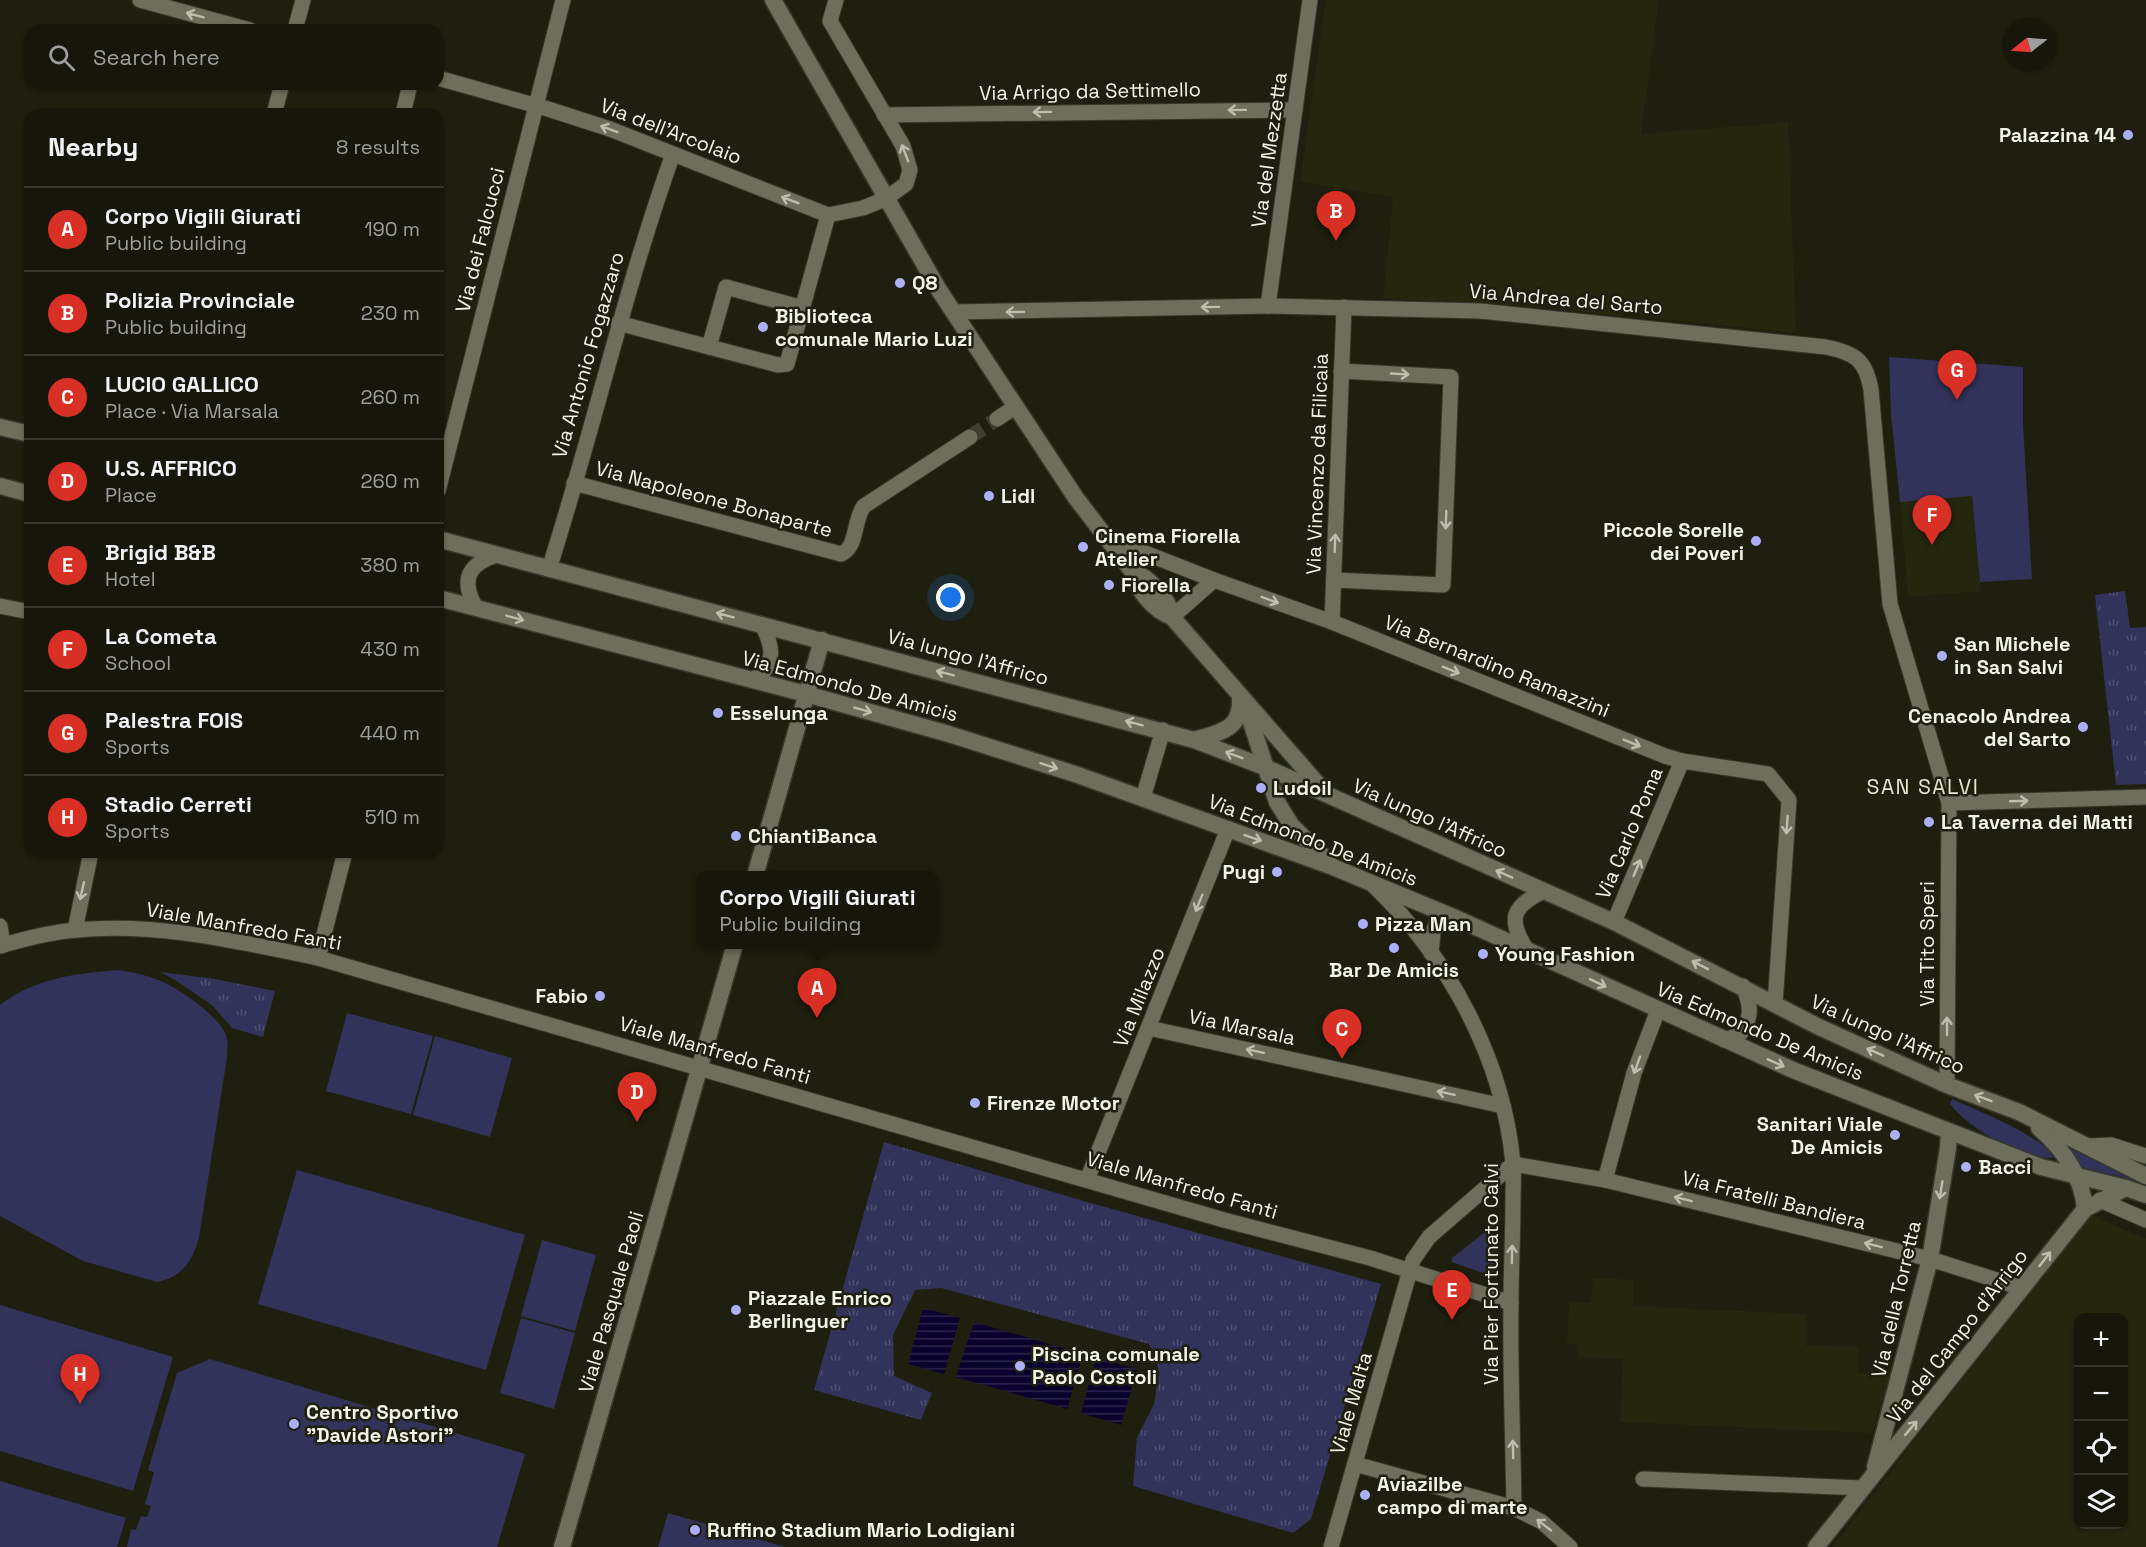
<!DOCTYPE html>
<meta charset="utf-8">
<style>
body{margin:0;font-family:"Space Grotesk",sans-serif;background:#1f2013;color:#f1f3f6}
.controls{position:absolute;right:18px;bottom:18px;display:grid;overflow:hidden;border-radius:12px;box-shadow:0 2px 4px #0004}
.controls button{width:54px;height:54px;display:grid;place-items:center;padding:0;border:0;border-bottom:2px solid #35362b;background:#16170a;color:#f1f3f6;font:30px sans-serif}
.compass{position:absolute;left:2002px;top:18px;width:54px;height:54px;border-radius:50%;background:#16170a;box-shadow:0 2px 4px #0004;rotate:253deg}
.you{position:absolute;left:951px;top:598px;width:21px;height:21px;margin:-15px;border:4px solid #fff;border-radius:50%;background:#1a73e8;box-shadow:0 0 0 9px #1a73e833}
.badge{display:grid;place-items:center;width:39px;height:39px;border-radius:50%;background:#d93025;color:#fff;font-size:20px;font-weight:700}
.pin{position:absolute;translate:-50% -50px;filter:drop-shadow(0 2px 3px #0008)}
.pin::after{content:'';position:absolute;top:32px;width:21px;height:18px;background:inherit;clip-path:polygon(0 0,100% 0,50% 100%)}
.popup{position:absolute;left:696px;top:871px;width:243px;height:78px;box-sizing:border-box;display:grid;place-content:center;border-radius:12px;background:#16170a;filter:drop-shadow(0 2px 4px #0005);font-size:20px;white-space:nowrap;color:#9e9f9c}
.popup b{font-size:22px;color:#f1f3f6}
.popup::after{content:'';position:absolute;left:50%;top:100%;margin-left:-12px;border:12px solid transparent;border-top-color:#16170a}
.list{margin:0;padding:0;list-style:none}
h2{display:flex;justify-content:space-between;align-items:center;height:78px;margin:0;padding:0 24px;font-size:26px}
h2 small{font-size:20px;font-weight:400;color:#9e9f9c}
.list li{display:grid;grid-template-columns:39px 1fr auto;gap:18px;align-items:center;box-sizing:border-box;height:84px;padding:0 24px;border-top:2px solid #35362b}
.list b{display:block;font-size:22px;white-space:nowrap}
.list p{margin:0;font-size:20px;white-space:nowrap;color:#9e9f9c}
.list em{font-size:20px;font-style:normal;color:#9e9f9c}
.icon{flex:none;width:33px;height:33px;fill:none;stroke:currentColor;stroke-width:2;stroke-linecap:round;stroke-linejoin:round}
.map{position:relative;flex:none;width:2146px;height:1547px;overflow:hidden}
.search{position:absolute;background:#16170a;box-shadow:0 2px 4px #0004;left:24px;top:24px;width:420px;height:66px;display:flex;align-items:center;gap:15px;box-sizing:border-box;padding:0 21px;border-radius:18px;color:#9e9f9c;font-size:22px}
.panel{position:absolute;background:#16170a;box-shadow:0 2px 4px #0004;left:24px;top:108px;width:420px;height:750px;border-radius:18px}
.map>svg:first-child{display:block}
</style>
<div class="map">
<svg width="2146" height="1547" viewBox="0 0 2146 1547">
<defs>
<pattern id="park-tufts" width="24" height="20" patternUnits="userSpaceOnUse" patternTransform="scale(1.5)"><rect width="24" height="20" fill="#33325a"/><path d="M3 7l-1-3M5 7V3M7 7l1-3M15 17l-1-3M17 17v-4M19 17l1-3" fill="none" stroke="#515072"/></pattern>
<pattern id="water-rules" width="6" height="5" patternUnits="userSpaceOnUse" patternTransform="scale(1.5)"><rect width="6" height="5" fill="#09002d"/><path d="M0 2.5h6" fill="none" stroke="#2d264b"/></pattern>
</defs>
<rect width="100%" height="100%" fill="#1e1f0e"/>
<g fill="#25260e" fill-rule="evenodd">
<path d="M1326 0H1659L1641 134 1788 122 1796 333 1639 317 1635 310H1625L1622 316 1556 309 1555 299 1550 296H1547L1540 301 1539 307 1383 298 1393 197 1300 182Z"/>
<path d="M1972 496 1981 591 1908 597 1900 502Z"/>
<path d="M2091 1215 2146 1239V1547H1832ZM2078 1318H2124V1524H2078Z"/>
<path d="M1593 1278 1633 1280V1306L1806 1314 1805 1345 1859 1347 1858 1373 1890 1376 1872 1433 1620 1422 1623 1359 1579 1357 1578 1344H1567L1569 1302H1591Z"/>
</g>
<g fill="#33325a">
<path d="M1889 357 2023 367V424L2032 579 1980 582 1972 496 1900 502 1891 414Z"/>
<path d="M120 970C135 973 151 976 165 983 183 992 223 1018 227 1039 228 1044 227 1052 227 1057L199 1238C192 1261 183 1277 157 1282L83 1261 0 1216V1005C35 978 77 973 120 970Z"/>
<path d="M347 1013 433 1036 411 1114 326 1091Z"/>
<path d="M435 1036 512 1058 490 1137 413 1115Z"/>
<path d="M1952 1099C1972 1108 2049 1139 2053 1158 2022 1159 1969 1129 1950 1104Z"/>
<path d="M2059 1142 2146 1184V1188L2122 1177 2081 1167Z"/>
<path d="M297 1170 525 1235 486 1370 258 1304Z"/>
<path d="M1495 1224 1494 1277 1452 1262V1258Z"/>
<path d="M542 1240 596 1255 575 1331 521 1316Z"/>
<path d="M0 1305 173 1357 133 1491 0 1451Z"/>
<path d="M521 1318 575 1333 554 1409 500 1393Z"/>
<path d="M210 1359 525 1454 497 1547H127L131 1529 136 1530 141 1516 147 1517 151 1506 145 1504 154 1472 148 1470 177 1373Z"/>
<path d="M0 1481 126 1518 117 1547H0Z"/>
<path d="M668 1513 785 1547H658Z"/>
</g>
<g fill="url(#park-tufts)">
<path d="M2125 591 2130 628 2146 627V784L2116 785 2095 595Z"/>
<path d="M160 972 215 979 275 991 263 1037 232 1028 212 1005 175 980Z"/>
<path d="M884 1142 1087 1202 1381 1284 1311 1519 1293 1533 1133 1486 1137 1438 1154 1404 1159 1373 1156 1359 1149 1344 941 1288 915 1290 893 1335 894 1376 932 1393 921 1420 814 1390Z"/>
</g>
<g fill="url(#water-rules)">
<path d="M923 1308 960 1318 944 1374 908 1364Z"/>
<path d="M974 1322 1083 1354 1067 1409 956 1377Z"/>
<path d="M1096 1358 1137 1369 1121 1425 1081 1413Z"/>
</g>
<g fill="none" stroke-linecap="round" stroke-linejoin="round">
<path stroke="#3e3f2f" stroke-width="15" stroke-dasharray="15 8" stroke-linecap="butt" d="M970 437 997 419"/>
<defs>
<g id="minor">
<path d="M140 0 250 30"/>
<path d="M295 30 303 0"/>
<path d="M438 78 548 109 610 129 828 215 863 208 885 199 906 184 910 170 903 146 830 21 836 0"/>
<path d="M274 114 282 84"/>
<path d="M403 114 410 84"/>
<path d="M884 115 1295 110"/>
<path d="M1268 306 1310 0"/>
<path d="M953 312 1268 306 1480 311 1826 347C1855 353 1866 360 1871 390L1890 604 1949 803 1947 1085"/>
<path d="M618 323 709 347 726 287 803 308"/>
<path d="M709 347 778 365 787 364 828 215"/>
<path d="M997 419 1015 407"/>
<path d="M574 483 841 554C858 547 853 520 864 506L970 437"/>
<path d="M438 491 563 0"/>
<path d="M1104 537 1214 580 1332 622 1665 756 1682 761 1768 774 1789 800 1775 1004"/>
<path d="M549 569C593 432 624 291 673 154"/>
<path d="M1334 580 1443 585 1451 377 1341 371"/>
<path d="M0 606 30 612"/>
<path d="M476 608C462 583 465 566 494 556"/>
<path d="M1172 617 1214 580"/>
<path d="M1332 622 1344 307"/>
<path d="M753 680C776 666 774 647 762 625"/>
<path d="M1143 798 1163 730"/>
<path d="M1949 803 2146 797"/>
<path d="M1373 885C1448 957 1503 1058 1513 1163 1514 1175 1513 1187 1513 1199 1513 1234 1511 1269 1511 1304 1510 1372 1513 1440 1514 1508"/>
<path d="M1614 922 1682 761"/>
<path d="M0 926 3 945"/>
<path d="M75 930 91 852"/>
<path d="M0 946C24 939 51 932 77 930 157 922 240 942 318 958L1224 1220 1370 1258 1511 1303"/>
<path d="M1527 950C1507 919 1512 906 1544 891"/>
<path d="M1431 953 1433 933 1440 912"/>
<path d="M318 958 345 852"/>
<path d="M1149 1028 1503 1106"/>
<path d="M1724 1040 1739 1035C1753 1019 1751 1005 1743 986"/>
<path d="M2088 1146 2111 1145 2146 1156"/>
<path d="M1513 1164 1605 1180 1930 1259 2022 1288"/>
<path d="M1087 1180 1228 829"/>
<path d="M1605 1180 1634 1073 1658 1010"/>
<path d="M2100 1200 2146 1220"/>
<path d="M1355 1464 1514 1508 1542 1522 1570 1547"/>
<path d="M1643 1479 1862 1488"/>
<path d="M1331 1547 1413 1260 1429 1237 1513 1164"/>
</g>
<g id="tertiary">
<path d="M773 0 939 290 1076 498 1132 571C1137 590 1154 611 1172 617L1322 789"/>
<path d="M0 427 30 434"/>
<path d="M0 486 30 494"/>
<path d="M438 539 1194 740 1267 768 1614 922 1819 1027 1947 1085 2019 1112 2146 1176"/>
<path d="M1132 571C1150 578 1169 598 1172 617"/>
<path d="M438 598 806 694 949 734 1075 774 1333 867 1458 919 1793 1070 1910 1116 2041 1167 2126 1188 2146 1195"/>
<path d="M1247 710 1277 802 1292 826 1328 861"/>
<path d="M1194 740C1221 732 1242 730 1240 697"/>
<path d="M755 876 822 640"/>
<path d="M2039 1128C2063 1149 2082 1176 2085 1209"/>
<path d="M1875 1467 1930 1259 1948 1148 1949 1132"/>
<path d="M562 1547 735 944"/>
<path d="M1816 1547 2085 1209 2126 1188"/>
</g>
</defs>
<use href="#minor" stroke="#37382e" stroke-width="17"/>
<use href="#tertiary" stroke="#37382e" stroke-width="19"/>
<use href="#minor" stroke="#6d6e5b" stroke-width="15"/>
<use href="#tertiary" stroke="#6d6e5b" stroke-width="16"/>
</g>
<defs><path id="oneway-shaft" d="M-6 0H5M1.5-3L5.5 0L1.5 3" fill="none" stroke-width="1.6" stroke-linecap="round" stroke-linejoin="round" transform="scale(1.5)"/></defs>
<g stroke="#bdbeb0">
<use href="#oneway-shaft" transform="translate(195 15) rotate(-165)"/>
<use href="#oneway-shaft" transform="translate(1237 110) rotate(179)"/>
<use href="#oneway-shaft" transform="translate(1042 112) rotate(179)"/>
<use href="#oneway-shaft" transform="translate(609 129) rotate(-160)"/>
<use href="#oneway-shaft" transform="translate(905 153) rotate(-111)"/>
<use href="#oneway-shaft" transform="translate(790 200) rotate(-159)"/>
<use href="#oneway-shaft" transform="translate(1210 307) rotate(179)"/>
<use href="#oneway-shaft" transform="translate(1015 312) rotate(179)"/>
<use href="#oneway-shaft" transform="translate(1400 374) rotate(3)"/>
<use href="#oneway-shaft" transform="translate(1446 520) rotate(92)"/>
<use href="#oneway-shaft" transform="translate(1335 543) rotate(-88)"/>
<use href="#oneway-shaft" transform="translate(1270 600) rotate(20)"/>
<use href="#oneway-shaft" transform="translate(725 615) rotate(-165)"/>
<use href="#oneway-shaft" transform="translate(515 618) rotate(15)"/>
<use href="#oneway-shaft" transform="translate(1451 670) rotate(22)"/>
<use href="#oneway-shaft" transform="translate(945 673) rotate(-165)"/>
<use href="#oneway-shaft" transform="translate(863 710) rotate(15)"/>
<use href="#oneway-shaft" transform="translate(1134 723) rotate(-165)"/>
<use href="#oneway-shaft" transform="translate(1632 743) rotate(22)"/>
<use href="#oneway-shaft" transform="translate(1234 755) rotate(-159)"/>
<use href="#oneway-shaft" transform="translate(1049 766) rotate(18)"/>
<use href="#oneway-shaft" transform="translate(2019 801) rotate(-2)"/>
<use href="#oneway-shaft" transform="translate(1787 825) rotate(94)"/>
<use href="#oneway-shaft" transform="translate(1253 838) rotate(19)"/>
<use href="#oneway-shaft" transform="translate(1637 868) rotate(-67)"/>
<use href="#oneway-shaft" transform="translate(1504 874) rotate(-156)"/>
<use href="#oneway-shaft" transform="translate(82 891) rotate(103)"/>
<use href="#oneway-shaft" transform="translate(1199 903) rotate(112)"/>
<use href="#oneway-shaft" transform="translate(1700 965) rotate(-153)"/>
<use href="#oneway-shaft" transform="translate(1598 983) rotate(25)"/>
<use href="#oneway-shaft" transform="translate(1947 1026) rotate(-90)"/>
<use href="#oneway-shaft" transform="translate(1255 1051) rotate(-168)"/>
<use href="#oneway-shaft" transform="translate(1875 1052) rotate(-156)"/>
<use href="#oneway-shaft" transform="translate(1776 1063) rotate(24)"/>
<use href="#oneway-shaft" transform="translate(1637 1065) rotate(110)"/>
<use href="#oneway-shaft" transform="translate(1446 1093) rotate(-168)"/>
<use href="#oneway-shaft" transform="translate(1983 1098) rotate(-159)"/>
<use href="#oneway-shaft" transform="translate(1941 1190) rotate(99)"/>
<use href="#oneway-shaft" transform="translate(1683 1199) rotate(-166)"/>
<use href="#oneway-shaft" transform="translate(1873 1245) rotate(-166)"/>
<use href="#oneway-shaft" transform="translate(1512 1254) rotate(-89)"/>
<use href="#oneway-shaft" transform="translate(2045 1259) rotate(-52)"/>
<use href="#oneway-shaft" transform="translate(1911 1428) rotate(-50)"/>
<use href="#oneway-shaft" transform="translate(1513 1449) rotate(-91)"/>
<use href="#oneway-shaft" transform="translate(1544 1525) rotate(-142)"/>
</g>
<g fill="#adaffb" stroke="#1e1f0e" stroke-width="2">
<circle cx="2128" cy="135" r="6"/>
<circle cx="900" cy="283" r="6"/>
<circle cx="763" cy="327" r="6"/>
<circle cx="989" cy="496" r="6"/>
<circle cx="1756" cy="541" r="6"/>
<circle cx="1083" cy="547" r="6"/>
<circle cx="1109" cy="585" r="6"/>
<circle cx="1942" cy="656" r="6"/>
<circle cx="718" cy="713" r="6"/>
<circle cx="2083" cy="727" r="6"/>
<circle cx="1261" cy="788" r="6"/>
<circle cx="1929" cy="822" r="6"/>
<circle cx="736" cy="836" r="6"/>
<circle cx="1277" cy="872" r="6"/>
<circle cx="1363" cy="924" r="6"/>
<circle cx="1394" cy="948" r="6"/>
<circle cx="1483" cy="954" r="6"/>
<circle cx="600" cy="996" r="6"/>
<circle cx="975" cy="1103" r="6"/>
<circle cx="1895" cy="1135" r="6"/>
<circle cx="1966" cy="1167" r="6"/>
<circle cx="736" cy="1310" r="6"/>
<circle cx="1020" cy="1366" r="6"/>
<circle cx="294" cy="1424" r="6"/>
<circle cx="1365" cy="1495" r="6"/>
<circle cx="695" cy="1530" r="6"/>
</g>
<g text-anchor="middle" stroke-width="5" stroke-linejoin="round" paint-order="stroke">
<g font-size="20" fill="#f3f4e8" stroke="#1e1f0e">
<text transform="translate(1090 91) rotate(-1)" y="7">Via Arrigo da Settimello</text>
<text transform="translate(671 131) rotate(21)" y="7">Via dell'Arcolaio</text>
<text transform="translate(1269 150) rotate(-82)" y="7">Via del Mezzetta</text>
<text transform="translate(480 240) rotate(-76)" y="7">Via dei Falcucci</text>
<text transform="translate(1566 299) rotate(5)" y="7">Via Andrea del Sarto</text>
<text transform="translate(588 355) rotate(-74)" y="7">Via Antonio Fogazzaro</text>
<text transform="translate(1317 464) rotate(-88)" y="7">Via Vincenzo da Filicaia</text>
<text transform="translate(714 499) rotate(15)" y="7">Via Napoleone Bonaparte</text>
<text transform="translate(968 657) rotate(15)" y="7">Via lungo l'Affrico</text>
<text transform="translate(1497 666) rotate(22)" y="7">Via Bernardino Ramazzini</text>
<text transform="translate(850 686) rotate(15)" y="7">Via Edmondo De Amicis</text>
<text transform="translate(1430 818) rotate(24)" y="7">Via lungo l'Affrico</text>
<text transform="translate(1629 833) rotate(-67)" y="7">Via Carlo Poma</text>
<text transform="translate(1313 840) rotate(21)" y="7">Via Edmondo De Amicis</text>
<text transform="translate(244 926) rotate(10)" y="7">Viale Manfredo Fanti</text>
<text transform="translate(1927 944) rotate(-90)" y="7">Via Tito Speri</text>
<text transform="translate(1139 997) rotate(-68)" y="7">Via Milazzo</text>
<text transform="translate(1242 1027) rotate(12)" y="7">Via Marsala</text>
<text transform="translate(1760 1031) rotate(23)" y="7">Via Edmondo De Amicis</text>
<text transform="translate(1888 1034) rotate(24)" y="7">Via lungo l'Affrico</text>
<text transform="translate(715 1050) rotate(16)" y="7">Viale Manfredo Fanti</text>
<text transform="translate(1182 1185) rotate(16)" y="7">Viale Manfredo Fanti</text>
<text transform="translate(1774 1200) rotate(14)" y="7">Via Fratelli Bandiera</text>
<text transform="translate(1491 1274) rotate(-90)" y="7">Via Pier Fortunato Calvi</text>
<text transform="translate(1896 1299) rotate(-77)" y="7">Via della Torretta</text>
<text transform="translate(611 1302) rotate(-74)" y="7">Viale Pasquale Paoli</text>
<text transform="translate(1957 1336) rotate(-52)" y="7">Via del Campo d'Arrigo</text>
<text transform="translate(1351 1403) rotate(-74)" y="7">Viale Malta</text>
</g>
<g font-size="20" font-weight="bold" fill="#f3f4e8" stroke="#1e1f0e" text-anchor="start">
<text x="2116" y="142" text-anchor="end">Palazzina 14</text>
<text x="912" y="290">Q8</text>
<text x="775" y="323">Biblioteca<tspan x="775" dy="23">comunale Mario Luzi</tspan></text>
<text x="1001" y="503">Lidl</text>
<text x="1744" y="537" text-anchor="end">Piccole Sorelle<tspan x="1744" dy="23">dei Poveri</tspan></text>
<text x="1095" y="543">Cinema Fiorella<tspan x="1095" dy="23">Atelier</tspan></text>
<text x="1121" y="592">Fiorella</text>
<text x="1954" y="651">San Michele<tspan x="1954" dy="23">in San Salvi</tspan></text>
<text x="730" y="720">Esselunga</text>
<text x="2071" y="723" text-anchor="end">Cenacolo Andrea<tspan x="2071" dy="23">del Sarto</tspan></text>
<text x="1273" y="795">Ludoil</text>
<text x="1941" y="829">La Taverna dei Matti</text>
<text x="748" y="843">ChiantiBanca</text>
<text x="1265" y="879" text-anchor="end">Pugi</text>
<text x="1375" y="931">Pizza Man</text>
<text x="1495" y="961">Young Fashion</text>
<text x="1394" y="977" text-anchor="middle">Bar De Amicis</text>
<text x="588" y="1003" text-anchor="end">Fabio</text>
<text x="987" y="1110">Firenze Motor</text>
<text x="1883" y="1131" text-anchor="end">Sanitari Viale<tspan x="1883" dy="23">De Amicis</tspan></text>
<text x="1978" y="1174">Bacci</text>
<text x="748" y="1305">Piazzale Enrico<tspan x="748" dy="23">Berlinguer</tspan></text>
<text x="1032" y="1361">Piscina comunale<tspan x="1032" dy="23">Paolo Costoli</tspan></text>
<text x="306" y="1419">Centro Sportivo<tspan x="306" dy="23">"Davide Astori"</tspan></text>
<text x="1377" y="1491">Aviazilbe<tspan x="1377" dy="23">campo di marte</tspan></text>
<text x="707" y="1537">Ruffino Stadium Mario Lodigiani</text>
</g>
<g font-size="21" letter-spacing="1.5" fill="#e5e6d0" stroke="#1e1f0e">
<text x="1923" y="794">SAN SALVI</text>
</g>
</g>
</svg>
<div class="controls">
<button>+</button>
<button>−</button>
<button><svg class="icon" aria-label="locate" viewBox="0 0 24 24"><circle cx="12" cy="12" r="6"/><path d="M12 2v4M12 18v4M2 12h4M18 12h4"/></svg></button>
<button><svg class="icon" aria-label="layers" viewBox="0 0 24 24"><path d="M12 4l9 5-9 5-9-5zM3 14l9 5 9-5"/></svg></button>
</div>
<svg class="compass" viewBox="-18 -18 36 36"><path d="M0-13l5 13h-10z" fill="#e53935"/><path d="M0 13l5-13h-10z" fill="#9e9f9c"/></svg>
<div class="you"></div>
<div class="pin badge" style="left:817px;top:1018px">A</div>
<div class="popup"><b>Corpo Vigili Giurati</b>Public building</div>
<div class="pin badge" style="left:1336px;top:241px">B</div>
<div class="pin badge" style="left:1342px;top:1059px">C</div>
<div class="pin badge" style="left:637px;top:1122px">D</div>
<div class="pin badge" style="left:1452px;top:1320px">E</div>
<div class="pin badge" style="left:1932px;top:545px">F</div>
<div class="pin badge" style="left:1957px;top:400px">G</div>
<div class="pin badge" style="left:80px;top:1404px">H</div>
<div class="search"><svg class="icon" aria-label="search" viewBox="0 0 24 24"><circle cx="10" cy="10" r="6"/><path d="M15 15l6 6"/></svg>Search here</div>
<section class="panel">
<h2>Nearby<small>8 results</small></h2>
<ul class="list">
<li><span class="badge">A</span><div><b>Corpo Vigili Giurati</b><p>Public building</p></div><em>190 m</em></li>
<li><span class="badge">B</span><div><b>Polizia Provinciale</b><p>Public building</p></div><em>230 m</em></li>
<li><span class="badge">C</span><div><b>LUCIO GALLICO</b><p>Place · Via Marsala</p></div><em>260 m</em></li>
<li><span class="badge">D</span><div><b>U.S. AFFRICO</b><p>Place</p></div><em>260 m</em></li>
<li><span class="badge">E</span><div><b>Brigid B&amp;B</b><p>Hotel</p></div><em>380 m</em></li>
<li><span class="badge">F</span><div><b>La Cometa</b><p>School</p></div><em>430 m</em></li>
<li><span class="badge">G</span><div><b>Palestra FOIS</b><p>Sports</p></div><em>440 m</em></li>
<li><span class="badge">H</span><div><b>Stadio Cerreti</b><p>Sports</p></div><em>510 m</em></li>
</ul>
</section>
</div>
